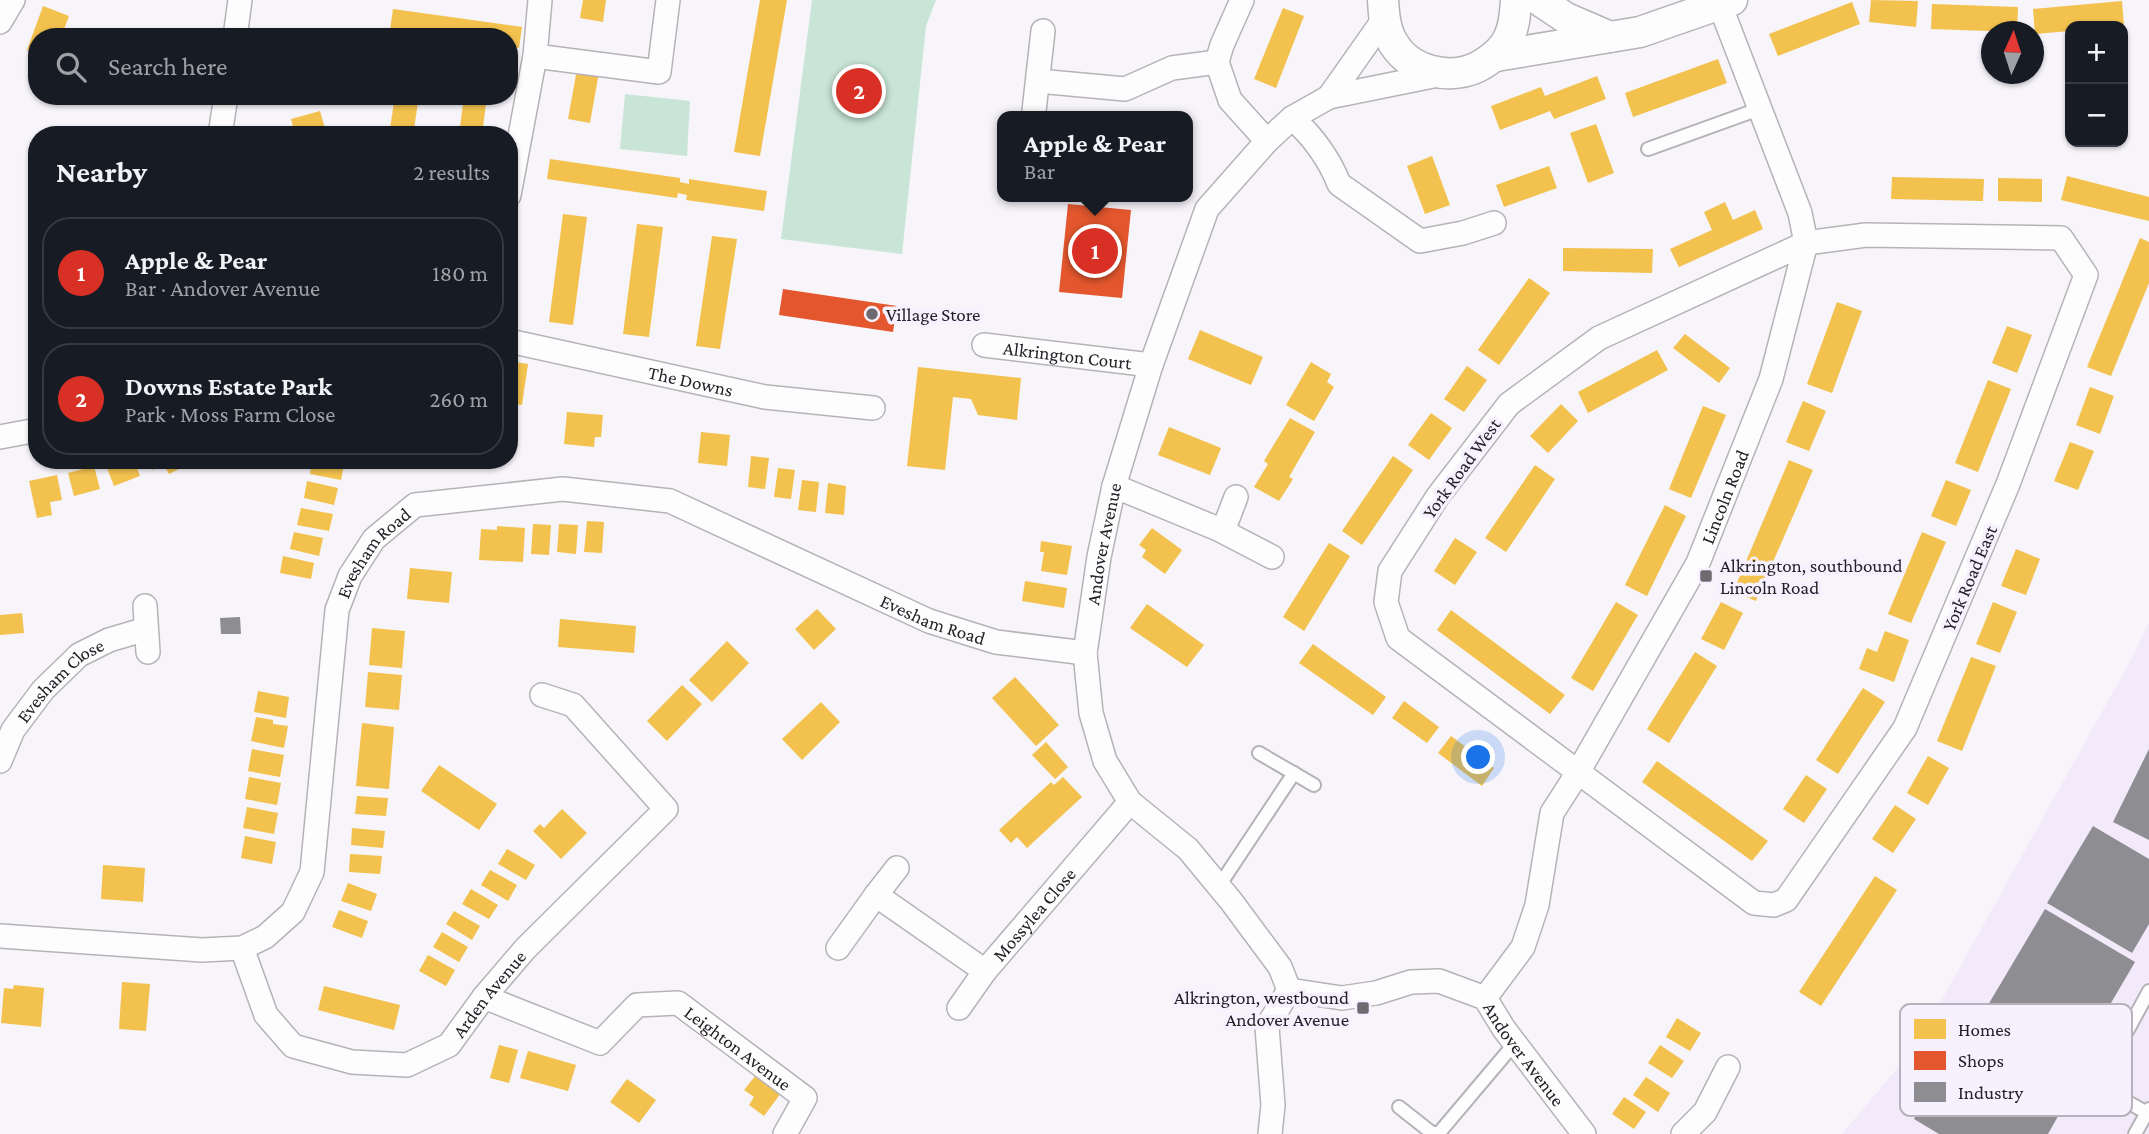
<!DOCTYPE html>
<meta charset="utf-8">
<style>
body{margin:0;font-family:"Crimson Pro",serif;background:#20242c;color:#f1f3f6}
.controls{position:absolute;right:21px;top:21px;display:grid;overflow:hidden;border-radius:14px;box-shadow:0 2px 5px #0004}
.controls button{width:63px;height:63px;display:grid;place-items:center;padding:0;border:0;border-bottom:2px solid #363941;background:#171b24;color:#f1f3f6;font:35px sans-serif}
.compass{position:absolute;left:1981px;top:21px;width:63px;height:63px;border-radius:50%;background:#171b24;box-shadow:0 2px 5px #0004;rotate:3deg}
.you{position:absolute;left:1479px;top:758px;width:24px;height:24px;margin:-18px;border:5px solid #fff;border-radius:50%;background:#1a73e8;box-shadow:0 0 0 10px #1a73e833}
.badge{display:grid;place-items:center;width:46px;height:46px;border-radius:50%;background:#d93025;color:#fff;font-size:23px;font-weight:700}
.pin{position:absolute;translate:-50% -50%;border:4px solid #fff;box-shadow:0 2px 7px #0006}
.popup{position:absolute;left:997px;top:111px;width:196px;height:91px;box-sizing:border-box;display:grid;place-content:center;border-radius:14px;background:#171b24;filter:drop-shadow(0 2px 5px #0005);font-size:23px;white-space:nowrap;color:#9ea1a6}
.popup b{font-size:26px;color:#f1f3f6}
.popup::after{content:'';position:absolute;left:50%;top:100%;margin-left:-14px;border:14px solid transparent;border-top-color:#171b24}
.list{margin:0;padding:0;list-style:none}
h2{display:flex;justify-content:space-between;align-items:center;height:91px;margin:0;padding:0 28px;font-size:30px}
h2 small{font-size:23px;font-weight:400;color:#9ea1a6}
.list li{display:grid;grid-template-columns:46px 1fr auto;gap:21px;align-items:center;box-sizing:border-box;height:112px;margin:0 14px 14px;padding:0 14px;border:2px solid #363941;border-radius:28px}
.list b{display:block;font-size:26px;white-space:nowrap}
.list p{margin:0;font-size:23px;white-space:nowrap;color:#9ea1a6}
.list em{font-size:23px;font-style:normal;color:#9ea1a6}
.icon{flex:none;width:38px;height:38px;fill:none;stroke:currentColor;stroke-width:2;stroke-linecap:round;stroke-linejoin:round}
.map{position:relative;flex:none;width:2149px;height:1134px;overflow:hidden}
.search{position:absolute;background:#171b24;box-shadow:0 2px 5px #0004;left:28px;top:28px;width:490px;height:77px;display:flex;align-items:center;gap:18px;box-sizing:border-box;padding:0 24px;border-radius:28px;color:#9ea1a6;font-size:26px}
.panel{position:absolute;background:#171b24;box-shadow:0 2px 5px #0004;left:28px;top:126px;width:490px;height:343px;border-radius:28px}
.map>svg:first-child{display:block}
</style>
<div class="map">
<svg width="2149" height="1134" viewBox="0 0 2149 1134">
<rect width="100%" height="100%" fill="#f7f4fa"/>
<path fill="#f2eafa" d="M2149 623V1134H1842L1916 1046 2133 656Z"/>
<g fill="#c8e5d7">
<path d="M812 0H936L926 26 902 254 781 239Z"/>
<path d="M625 94 690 101 687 156 620 149Z"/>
</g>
<g fill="#f2c14e">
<path d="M583 0H606L603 22 580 18Z"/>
<path d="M760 0H787L760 156 734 152Z"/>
<path d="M1871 0 1918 1 1916 27 1869 22Z"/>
<path d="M2122 1 2124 26H2070V31L2035 34 2033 9Z"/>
<path d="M1852 2 1860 24 1778 56 1769 34Z"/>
<path d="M1932 4 2018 7 2017 32 1931 29Z"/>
<path d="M43 6 69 16 61 37H37V53L27 50Z"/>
<path d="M1283 8 1304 16 1276 88 1254 79Z"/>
<path d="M393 9 522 27 519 48 509 47V37H438L390 30Z"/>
<path d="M1718 59 1727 83 1633 117 1625 93Z"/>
<path d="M577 69 599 72 590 123 568 119Z"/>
<path d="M1597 76 1606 99 1554 119 1550 111 1500 130 1491 106 1541 87 1545 96Z"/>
<path d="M395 96H419L413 135H389Z"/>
<path d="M464 96H487L482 135H459Z"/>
<path d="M320 111 327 135H295L291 119Z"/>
<path d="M1596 124 1614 173 1588 183 1570 133Z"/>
<path d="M1432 156 1450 205 1425 214 1407 166Z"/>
<path d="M550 159 680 178V182L689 184V179L767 191 764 211 686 200 687 195 682 194 678 193 677 198 547 179Z"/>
<path d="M1549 166 1557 188 1504 207 1496 185Z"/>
<path d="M2067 176 2149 197V221L2061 200Z"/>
<path d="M1892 177 1984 179 1983 201 1891 199Z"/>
<path d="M1998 178 2042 179V202L1998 201Z"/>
<path d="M1725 202 1733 220 1755 210 1763 229 1679 267 1670 249 1712 230 1704 212Z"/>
<path d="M563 214 587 217 573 325 549 322Z"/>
<path d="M637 224 663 227 649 337 623 334Z"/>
<path d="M712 236 737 239 720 349 696 346Z"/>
<path d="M2140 238 2149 242V283L2111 376 2087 367Z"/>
<path d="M1563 248 1653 249 1652 273 1563 271Z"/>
<path d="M1529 278 1550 293 1499 365 1478 350Z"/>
<path d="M1837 302 1862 311 1832 393 1807 384Z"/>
<path d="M2007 326 2032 335 2017 373 1992 363Z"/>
<path d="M1200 330 1263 357 1251 385 1188 359Z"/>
<path d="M1685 334 1730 368 1719 383 1673 348Z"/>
<path d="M1657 350 1668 370 1588 413 1578 392Z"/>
<path d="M509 361 528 364 522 405 509 403Z"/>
<path d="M1311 362 1331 374 1327 382 1334 387 1314 421 1286 405Z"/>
<path d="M1467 366 1487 380 1464 412 1444 399Z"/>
<path d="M918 367 1021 378 1017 420 978 415 971 399 953 397 945 470 907 466Z"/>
<path d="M1988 380 2011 389 1978 472 1955 463Z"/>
<path d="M2090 387 2114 396 2100 434 2076 425Z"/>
<path d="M1803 401 1826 411 1809 451 1786 442Z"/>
<path d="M1561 404 1578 421 1548 453 1530 436Z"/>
<path d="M1703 406 1726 415 1691 498 1669 489Z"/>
<path d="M567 412 603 415 601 437H595L594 447 564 444Z"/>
<path d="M1431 413 1452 428 1429 460 1408 445Z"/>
<path d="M1290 418 1315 432 1289 477 1293 479 1279 501 1254 487 1268 464 1264 461Z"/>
<path d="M1169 427 1221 448 1210 475 1158 455Z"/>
<path d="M701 432 730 435 727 466 698 463Z"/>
<path d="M2070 442 2094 451 2078 490 2054 481Z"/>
<path d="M751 456 769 458 765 489 748 487Z"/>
<path d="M1393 456 1413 470 1362 545 1342 531Z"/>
<path d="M104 460H134L140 476 114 486Z"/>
<path d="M148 460H178L181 468 169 474 164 465 152 470Z"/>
<path d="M312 460H345L341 480 310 474Z"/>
<path d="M1789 460 1813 470 1756 601 1733 592Z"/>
<path d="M1535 465 1555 479 1506 552 1485 538Z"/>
<path d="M94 466 100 489 74 496 68 473Z"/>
<path d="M778 468 795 470 791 499 774 497Z"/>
<path d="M57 475 62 500 50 502 52 515 37 518 29 481Z"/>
<path d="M802 480 819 482 816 512 798 510Z"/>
<path d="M1946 480 1971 490 1956 526 1931 516Z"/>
<path d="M307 481 338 488 334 505 304 498Z"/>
<path d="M828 483 846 486 844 515 825 513Z"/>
<path d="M1665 505 1686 516 1647 596 1625 585Z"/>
<path d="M301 508 333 514 329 531 297 525Z"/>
<path d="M587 521 604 522 602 553 584 552Z"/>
<path d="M533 524 551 525 549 555 531 554Z"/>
<path d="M559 524 578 525 576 554 557 552Z"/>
<path d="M497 526 525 528 523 562 479 560 481 529 497 530Z"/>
<path d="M1152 528 1182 550 1165 574 1142 557 1146 550 1139 545Z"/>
<path d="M294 532 323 538 319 556 290 549Z"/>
<path d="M1922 532 1946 542 1911 623 1888 614Z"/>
<path d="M1455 538 1477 552 1455 585 1434 571Z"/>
<path d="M1041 541 1072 546 1067 575 1041 571 1044 552H1040Z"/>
<path d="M1329 543 1350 556 1304 631 1283 617Z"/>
<path d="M2016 549 2040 559 2026 595 2001 586Z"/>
<path d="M283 556 314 563 311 579 280 573Z"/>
<path d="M410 568 452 572 449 603 407 599Z"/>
<path d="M1025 581 1067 588 1064 608 1022 601Z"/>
<path d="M1616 602 1638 615 1593 691 1571 678Z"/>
<path d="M1721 602 1743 613 1724 650 1701 639Z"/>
<path d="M1993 602 2017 612 2000 653 1976 644Z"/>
<path d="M1147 604 1204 645 1187 667 1130 628Z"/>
<path d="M817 609 836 629 814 650 795 629Z"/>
<path d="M1451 610 1565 695 1550 714 1437 630Z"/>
<path d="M22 613 24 633 0 635V615Z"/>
<path d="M560 619 636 626 634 653 558 647Z"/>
<path d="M372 628 405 631 402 668 369 665Z"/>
<path d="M1885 631 1909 640 1894 682 1859 669 1867 648 1877 652Z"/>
<path d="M727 641 749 663 712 702 689 680Z"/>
<path d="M1313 644 1386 697 1373 715 1299 663Z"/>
<path d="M1695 652 1717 666 1669 743 1647 729Z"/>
<path d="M1971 657 1996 666 1962 751 1937 741Z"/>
<path d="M368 672 402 675 399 710 365 707Z"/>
<path d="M1015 677 1059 725 1036 746 992 698Z"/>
<path d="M682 685 702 704 667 741 647 721Z"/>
<path d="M1863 688 1885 702 1838 774 1816 760Z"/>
<path d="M258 691 289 697 286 718 254 712Z"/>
<path d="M1404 701 1439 727 1427 743 1392 718Z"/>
<path d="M821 702 840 722 802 760 782 739Z"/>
<path d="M256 717 273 720V724L288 726 284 748 251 741Z"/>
<path d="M362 723 394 727 389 789 356 786Z"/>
<path d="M1451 736 1494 768 1482 786 1438 753Z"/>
<path d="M1046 742 1068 767 1055 779 1032 755Z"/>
<path d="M252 749 284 755 280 777 248 771Z"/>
<path d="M1928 756 1949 768 1928 805 1907 793Z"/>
<path d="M1657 761 1768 841 1752 861 1642 782Z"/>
<path d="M439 765 497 804 479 830 421 791Z"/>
<path d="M1806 775 1827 789 1804 823 1783 809Z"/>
<path d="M249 777 281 783 277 805 245 799Z"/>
<path d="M1063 777 1082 797 1027 848 1017 837 1011 843 999 830 1051 782 1054 785Z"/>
<path d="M357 796 388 798 386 816 355 814Z"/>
<path d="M1895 805 1916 819 1893 853 1872 839Z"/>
<path d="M247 807 278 813 274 834 243 828Z"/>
<path d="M562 809 587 833 561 859 533 831 540 824 544 828Z"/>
<path d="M352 828 385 831 383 848 351 845Z"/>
<path d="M245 836 276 842 272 864 241 858Z"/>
<path d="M507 849 535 865 526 880 498 864Z"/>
<path d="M350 854 382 856 380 874 349 872Z"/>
<path d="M103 865 145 868 143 902 101 899Z"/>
<path d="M490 870 517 885 508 901 481 885Z"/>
<path d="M1875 876 1897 890 1821 1006 1799 992Z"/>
<path d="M348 883 377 894 371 911 341 901Z"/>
<path d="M471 889 498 905 489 919 462 904Z"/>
<path d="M339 910 368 921 362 938 332 927Z"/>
<path d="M454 911 480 926 472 940 446 924Z"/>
<path d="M442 932 468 947 459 962 433 947Z"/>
<path d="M428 955 455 970 446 986 419 971Z"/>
<path d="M122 982 150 984 146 1031 119 1029Z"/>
<path d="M14 985 44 988 41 1027 1 1023 4 988 13 989Z"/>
<path d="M324 986 400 1005 394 1030 318 1010Z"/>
<path d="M1677 1018 1701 1033 1690 1051 1666 1037Z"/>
<path d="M499 1045 518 1050 509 1083 490 1078Z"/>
<path d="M1660 1045 1684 1061 1672 1078 1648 1063Z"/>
<path d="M528 1051 576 1065 568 1091 520 1078Z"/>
<path d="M756 1075 781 1093 764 1116 749 1105 754 1097 744 1090Z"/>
<path d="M1646 1077 1670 1093 1658 1112 1633 1095Z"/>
<path d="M627 1079 656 1100 639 1123 610 1102Z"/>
<path d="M1624 1097 1646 1112 1634 1129 1612 1114Z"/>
</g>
<g fill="#e4572e">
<path d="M1068 204 1131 210 1122 298 1059 292Z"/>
<path d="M783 289 897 306 893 332 779 315Z"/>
</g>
<g fill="#8d8d92">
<path d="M240 617 241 634H221L220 618Z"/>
<path d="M2149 749V840L2113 822Z"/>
<path d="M2093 826 2149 859V924L2132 953 2047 903Z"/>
<path d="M2045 909 2135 962 2063 1085 1972 1032Z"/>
<path d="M1964 1034 2070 1095 2048 1134H1939L1914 1119Z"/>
</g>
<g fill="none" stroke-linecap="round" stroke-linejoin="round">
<defs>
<g id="service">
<path d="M1648 149 1759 109"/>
<path d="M1259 753 1314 785"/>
<path d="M1219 886 1294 773"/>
<path d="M1399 1107 1432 1133H1439L1515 1043"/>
<path d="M2147 1113 2107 1090 2102 1077 2149 991"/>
<path d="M2135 1134 2149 1109"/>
</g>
<g id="minor">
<path d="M1242 0 1222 45 1217 62 1230 100 1267 141"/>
<path d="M0 22 13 0"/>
<path d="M235 37 240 0"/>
<path d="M535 56 659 72 668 0"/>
<path d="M1038 81 1125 89 1172 68 1217 62"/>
<path d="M1329 97 1384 19"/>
<path d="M1034 111 1043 31"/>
<path d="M1292 118C1312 135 1330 160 1339 184L1420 241 1463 233 1494 223"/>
<path d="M220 135 226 96"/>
<path d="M509 195 535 56 540 0"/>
<path d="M1866 235 2061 238 2086 275 2008 484 1905 728 1786 900 1774 905 1754 903 1398 638 1386 602 1390 571 1438 496 1509 404 1599 338 1806 243Z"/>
<path id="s1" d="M509 341 765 397 873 408"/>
<path id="s2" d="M984 345 1151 365"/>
<path d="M0 437 37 430"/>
<path d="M1114 486 1223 531 1236 497"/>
<path d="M1222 531 1272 557"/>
<path d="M145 606 148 652"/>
<path id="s3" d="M0 761 13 730 43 690 79 655 109 640 146 629"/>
<path d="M876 895 897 868"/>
<path id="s4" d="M0 936 202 950 242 948 265 937 293 912 312 872 337 610 350 576 374 539 415 505 563 489 670 501 929 621 996 642 1085 653"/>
<path id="s5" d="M242 948 266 1015 293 1046 352 1062 407 1065 449 1045 484 997 525 949 666 809 573 705 542 695"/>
<path id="s6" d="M838 948 876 895 985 971 1130 802"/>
<path id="s7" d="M1289 990 1280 967 1231 901 1188 849 1130 802 1105 761 1091 713 1085 653 1099 557 1114 486 1151 365 1207 209 1267 141 1292 118 1329 97 1443 74"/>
<path id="s8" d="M1289 990 1342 998 1376 993 1411 982 1439 981 1485 998 1504 1029 1584 1134"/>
<path id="s9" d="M484 997 600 1043 637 1005 678 1003 805 1098 785 1134"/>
<path id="s10" d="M1485 998 1523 947 1537 905 1552 813 1577 774 1698 563 1771 379 1806 243 1800 213 1720 5"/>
<path d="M959 1008 985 971"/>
<path d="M1270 1134 1273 1105 1267 1027 1289 990"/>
<path d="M1683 1134 1705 1112 1728 1067"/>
</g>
<g id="tertiary">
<path d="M1383 0C1384 13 1384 25 1390 37 1406 72 1452 83 1483 64 1494 57 1504 49 1509 37 1515 25 1515 13 1516 0"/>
<path d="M1539 0 1566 18 1610 37"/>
<path d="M1496 56 1640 32 1732 0"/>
</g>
</defs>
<use href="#service" stroke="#b6b3b8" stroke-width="16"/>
<use href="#minor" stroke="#b6b3b8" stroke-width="26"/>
<use href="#tertiary" stroke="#b6b3b8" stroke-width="33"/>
<use href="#service" stroke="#fefdfe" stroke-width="12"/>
<use href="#minor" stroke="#fefdfe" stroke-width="23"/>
<use href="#tertiary" stroke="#fefdfe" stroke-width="30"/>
</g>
<g fill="#6d6a70" stroke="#f7f0fe" stroke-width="2.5">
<circle cx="872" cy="314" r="7"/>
<rect x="1699" y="569" width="14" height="14" rx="3.5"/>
<rect x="1356" y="1001" width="14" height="14" rx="3.5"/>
</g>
<g text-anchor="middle" stroke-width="7" stroke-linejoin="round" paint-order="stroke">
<g font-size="19" fill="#232026" stroke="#f7f0fe" text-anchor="start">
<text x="886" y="321">Village Store</text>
<text x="1720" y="572">Alkrington, southbound<tspan x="1720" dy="22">Lincoln Road</tspan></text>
<text x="1349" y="1004" text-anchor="end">Alkrington, westbound<tspan x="1349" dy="22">Andover Avenue</tspan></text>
</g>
<g font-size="19" fill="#232026" stroke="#f7f0fe">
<text dy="7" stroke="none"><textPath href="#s2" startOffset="84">Alkrington Court</textPath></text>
<text dy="7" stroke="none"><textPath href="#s1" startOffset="186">The Downs</textPath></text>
<text transform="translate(1461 468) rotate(-54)" y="7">York Road West</text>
<text dy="7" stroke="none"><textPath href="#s10" startOffset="562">Lincoln Road</textPath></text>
<text dy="7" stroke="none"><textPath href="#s7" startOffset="518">Andover Avenue</textPath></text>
<text dy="7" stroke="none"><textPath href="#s4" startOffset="682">Evesham Road</textPath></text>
<text transform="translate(1969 578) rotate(-67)" y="7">York Road East</text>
<text dy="7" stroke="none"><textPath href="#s4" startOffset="1292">Evesham Road</textPath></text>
<text dy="7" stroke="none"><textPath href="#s3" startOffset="103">Evesham Close</textPath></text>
<text dy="7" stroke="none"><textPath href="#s6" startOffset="273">Mossylea Close</textPath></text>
<text dy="7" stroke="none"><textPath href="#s5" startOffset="340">Arden Avenue</textPath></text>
<text dy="7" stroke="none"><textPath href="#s9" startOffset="294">Leighton Avenue</textPath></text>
<text dy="7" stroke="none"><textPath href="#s8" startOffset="270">Andover Avenue</textPath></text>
</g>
</g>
<rect x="1900" y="1004" width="232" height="112" rx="10" fill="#f7f0fe" stroke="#b7b2bd" stroke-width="2"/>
<rect x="1914" y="1019" width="32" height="20" fill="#f2c14e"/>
<rect x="1914" y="1051" width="32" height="19" fill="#e4572e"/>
<rect x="1914" y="1082" width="32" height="20" fill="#8d8d92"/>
<g font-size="19" fill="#232026">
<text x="1958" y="1036">Homes</text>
<text x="1958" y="1067">Shops</text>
<text x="1958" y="1099">Industry</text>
</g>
</svg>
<div class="controls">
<button>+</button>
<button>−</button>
</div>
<svg class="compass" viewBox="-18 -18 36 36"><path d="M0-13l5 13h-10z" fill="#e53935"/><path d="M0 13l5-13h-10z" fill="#9ea1a6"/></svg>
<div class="you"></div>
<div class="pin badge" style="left:1095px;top:251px">1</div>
<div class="popup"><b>Apple &amp; Pear</b>Bar</div>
<div class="pin badge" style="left:859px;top:91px">2</div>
<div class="search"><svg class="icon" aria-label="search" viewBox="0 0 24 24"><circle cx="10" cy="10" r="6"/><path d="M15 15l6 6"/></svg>Search here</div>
<section class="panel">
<h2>Nearby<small>2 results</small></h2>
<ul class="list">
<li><span class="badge">1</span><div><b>Apple &amp; Pear</b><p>Bar · Andover Avenue</p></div><em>180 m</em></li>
<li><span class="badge">2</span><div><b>Downs Estate Park</b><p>Park · Moss Farm Close</p></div><em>260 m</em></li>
</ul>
</section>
</div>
